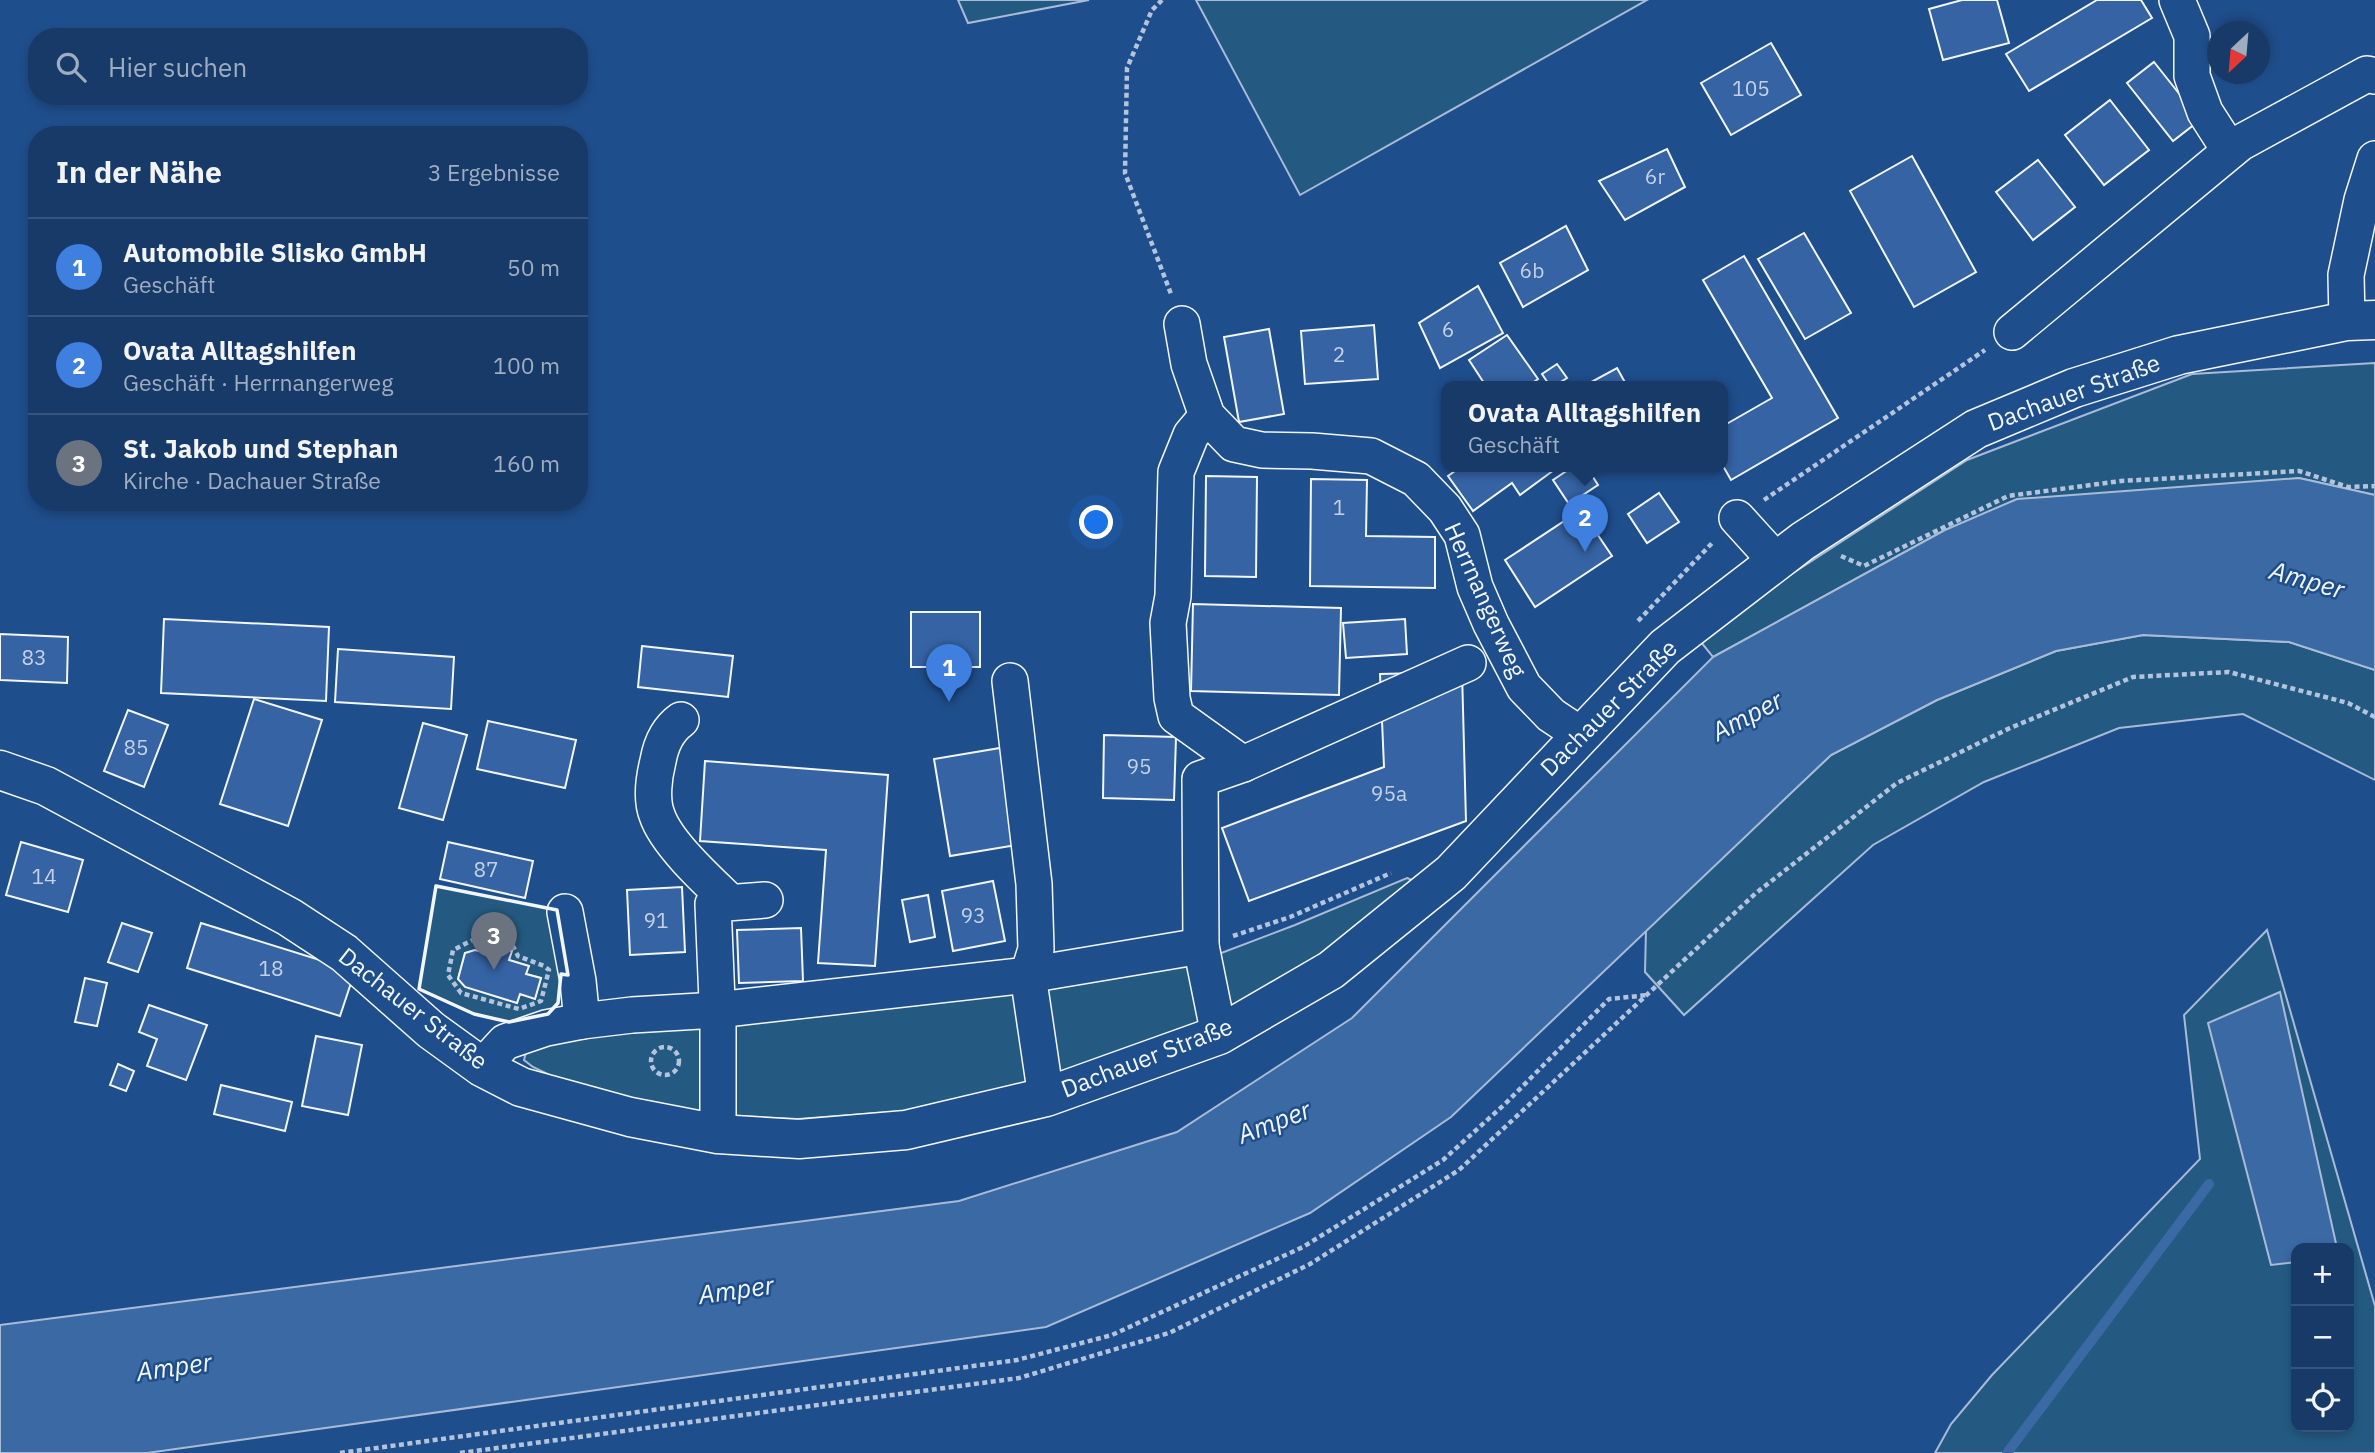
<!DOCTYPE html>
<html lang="de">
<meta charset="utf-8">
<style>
body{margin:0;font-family:"IBM Plex Sans",sans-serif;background:#20416f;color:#f1f3f6}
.controls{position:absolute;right:21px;bottom:21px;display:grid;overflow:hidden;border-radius:14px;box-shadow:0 4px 10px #0003}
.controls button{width:63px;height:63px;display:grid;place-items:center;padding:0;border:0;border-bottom:2px solid #36547d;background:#173a69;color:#f1f3f6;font:35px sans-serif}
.compass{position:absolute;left:2207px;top:21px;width:63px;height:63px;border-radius:50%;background:#173a69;box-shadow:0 4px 10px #0003;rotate:206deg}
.you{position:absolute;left:1097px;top:523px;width:24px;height:24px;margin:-18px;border:5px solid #fff;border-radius:50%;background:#1a73e8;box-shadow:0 0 0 10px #1a73e833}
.badge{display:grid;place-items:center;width:46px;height:46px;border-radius:50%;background:#e797bd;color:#fff;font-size:23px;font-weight:700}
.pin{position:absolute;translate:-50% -58px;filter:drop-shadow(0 2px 4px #0008)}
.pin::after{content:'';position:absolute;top:37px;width:24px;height:21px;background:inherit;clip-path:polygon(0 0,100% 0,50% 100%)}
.popup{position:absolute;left:1441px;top:381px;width:287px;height:91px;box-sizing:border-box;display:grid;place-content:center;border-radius:14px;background:#173a69;filter:drop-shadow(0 2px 5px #0005);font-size:23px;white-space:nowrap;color:#9eadc0}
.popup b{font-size:26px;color:#f1f3f6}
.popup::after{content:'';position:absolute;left:50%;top:100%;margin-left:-14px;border:14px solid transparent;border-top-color:#173a69}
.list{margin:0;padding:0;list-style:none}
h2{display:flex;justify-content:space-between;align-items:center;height:91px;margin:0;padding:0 28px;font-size:30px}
h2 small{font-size:23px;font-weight:400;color:#9eadc0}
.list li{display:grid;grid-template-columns:46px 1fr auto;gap:21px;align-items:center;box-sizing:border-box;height:98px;padding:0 28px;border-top:2px solid #36547d}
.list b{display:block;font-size:26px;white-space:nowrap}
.list p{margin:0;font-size:23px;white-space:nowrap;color:#9eadc0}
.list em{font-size:23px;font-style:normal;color:#9eadc0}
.icon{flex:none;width:38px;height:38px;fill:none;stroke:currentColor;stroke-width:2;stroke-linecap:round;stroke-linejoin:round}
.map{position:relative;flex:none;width:2375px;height:1453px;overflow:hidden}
.search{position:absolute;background:#173a69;box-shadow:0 4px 10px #0003;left:28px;top:28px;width:560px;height:77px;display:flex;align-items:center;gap:18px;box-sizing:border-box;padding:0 24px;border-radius:28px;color:#9eadc0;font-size:26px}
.panel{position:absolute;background:#173a69;box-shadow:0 4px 10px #0003;left:28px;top:126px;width:560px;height:385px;border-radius:28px}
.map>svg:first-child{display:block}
</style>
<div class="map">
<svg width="2375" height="1453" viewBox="0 0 2375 1453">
<rect width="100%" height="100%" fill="#1f4e8c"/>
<g fill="#245a82" stroke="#a8bbd7" stroke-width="2" fill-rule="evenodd">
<path d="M958 0H1089L968 23Z"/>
<path d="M1196 0H1647L1300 195Z"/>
<path d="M2375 363V495L2299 478 1945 530 1713 657 1696 636 1967 460 2192 374Z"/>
<path d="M2143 635 2289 642 2375 670V780L2243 714 2119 728 1984 782 1873 845 1684 1015 1645 972 1646 930 1831 755 1937 700 2056 651Z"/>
<path d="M1407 878 1412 880 1323 958 1215 1017 1043 1078 904 1111 798 1119 718 1115 674 1109 566 1083 533 1067 524 1060 526 1052 549 1041 1203 960 1295 925Z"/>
<path d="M436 886 557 910 561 974 558 1003 548 1014 509 1022 474 1014 419 989ZM490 944 509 960 528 966 526 974 541 978 535 998 520 994 517 1003 458 979 465 953 475 950 487 953Z"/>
<path d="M2267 930 2375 1306V1453H1935L1951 1424 1992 1375 2200 1159 2184 1015ZM2296 1248H2349V1427H2296Z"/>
</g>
<g fill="#3b69a3" stroke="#a8bbd7" stroke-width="2">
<path d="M2299 478 2375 495V670L2289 642 2143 635 2056 651 1937 700 1831 755 1451 1117 1310 1213 1046 1327 147 1453H0V1325L959 1201 1177 1132 1352 1018 1713 657 1945 530 2017 499Z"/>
<path d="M2280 992 2337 1248H2296V1262L2271 1265 2208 1023Z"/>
</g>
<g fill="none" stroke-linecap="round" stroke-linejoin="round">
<path stroke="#3b69a3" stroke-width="10" d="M2007 1453 2209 1184"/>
</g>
<g fill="#3563a3" stroke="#f2f6ff" stroke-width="2">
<path d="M1962 0H1997L2009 43 1943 60 1929 9Z"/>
<path d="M2097 0H2141L2152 18 2029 91 2006 54Z"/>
<path d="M1771 43 1801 95 1731 135 1701 83Z"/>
<path d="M2154 62 2200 120 2173 141 2127 83Z"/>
<path d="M2110 100 2149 150 2104 185 2065 135Z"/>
<path d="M1667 149 1685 187 1625 220 1599 181Z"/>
<path d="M1912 156 1976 272 1914 307 1850 191Z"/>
<path d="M2038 160 2075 207 2033 240 1996 192Z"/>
<path d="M1566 226 1588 270 1523 307 1500 263Z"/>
<path d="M1804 233 1851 313 1805 339 1758 259Z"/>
<path d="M1744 256 1838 418 1731 480 1723 466V426L1772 398 1703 280Z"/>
<path d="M1478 286 1503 333 1440 368 1419 323Z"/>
<path d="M1374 325 1378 379 1305 384 1301 331Z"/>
<path d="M1269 329 1284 414 1239 422 1224 337Z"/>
<path d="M1507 335 1538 379 1528 386H1486L1469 360Z"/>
<path d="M1557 364 1567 378 1554 386H1550L1542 374Z"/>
<path d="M1617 368 1627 386H1584Z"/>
<path d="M1462 466H1552L1554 470 1520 495 1512 483 1473 511 1448 476Z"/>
<path d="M1574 466H1586L1598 485 1569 504 1553 480Z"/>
<path d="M1206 476 1257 477 1256 577 1205 576Z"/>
<path d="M1311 479 1367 480 1366 536 1435 537V588L1310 586Z"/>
<path d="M1659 493 1679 522 1647 543 1628 514Z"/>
<path d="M1581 510 1612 556 1535 607 1505 560Z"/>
<path d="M1193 604 1341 608 1339 695 1191 691Z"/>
<rect x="911" y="612" width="69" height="55"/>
<path d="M164 619 329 627 326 701 161 693Z"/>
<path d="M1405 619 1407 654 1346 658 1343 623Z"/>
<path d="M0 634 68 637 67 683 0 680Z"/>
<path d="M642 646 733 656 728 697 638 687Z"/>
<path d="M338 649 454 657 451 709 335 702Z"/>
<path d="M1462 672 1466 821 1249 901 1222 828 1384 767 1380 674Z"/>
<path d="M254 699 322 720 288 826 220 804Z"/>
<path d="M128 710 168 725 144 787 104 771Z"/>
<path d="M488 721 576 740 565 788 477 769Z"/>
<path d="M423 723 467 735 443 820 399 808Z"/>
<path d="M1104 735 1176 737 1174 800 1103 798Z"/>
<path d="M1006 747 1023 844 950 856 934 759Z"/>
<path d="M705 761 888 775 875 966 818 963 826 850 700 841Z"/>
<path d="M21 842 83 860 68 912 6 895Z"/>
<path d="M448 842 533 861 525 898 440 879Z"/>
<path d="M993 881 1005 941 953 951 942 891Z"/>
<path d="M682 887 685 952 630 955 627 890Z"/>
<path d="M928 895 935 937 910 942 902 900Z"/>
<path d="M122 923 152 933 138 972 108 962Z"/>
<path d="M201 923 355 971 340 1016 187 968Z"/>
<path d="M801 928 803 981 739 983 737 930Z"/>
<path d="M489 944 512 951 509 960 529 966 526 974 541 978 535 999 520 994 517 1003 465 987 458 979 465 953 475 950 487 953Z"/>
<path d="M85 978 107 983 97 1026 75 1022Z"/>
<path d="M149 1005 207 1025 186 1080 147 1066 157 1039 139 1032Z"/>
<path d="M316 1036 362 1045 348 1115 302 1106Z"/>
<path d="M118 1064 134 1071 126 1091 110 1085Z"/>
<path d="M221 1085 292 1102 285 1131 214 1114Z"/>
</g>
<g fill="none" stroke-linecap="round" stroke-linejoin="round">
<defs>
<g id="minor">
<path d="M2177 0 2192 36V76L2205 112 2230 151"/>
<path d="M2347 321 2346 275 2362 200 2375 159"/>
<path d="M1182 324 1189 364 1207 416 1234 444 1262 450 1312 451 1371 456 1416 479 1445 509 1462 535 1475 587 1491 624 1524 687 1551 715 1581 735"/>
<path d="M2012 332 2240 143 2367 74 2375 76"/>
<path d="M1207 416 1191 435 1176 472 1173 596 1168 623 1172 698 1176 716 1243 764"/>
<path d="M1737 518 1776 561"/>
<path d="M1010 681 1034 884 1036 949 1028 975 1046 1097"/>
<path d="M681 720C667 730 661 744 658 761 654 777 651 800 657 815 666 843 709 882 730 902"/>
<path d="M565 912 578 981 582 1021"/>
<path d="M1219 1035 1201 946 1200 779 1243 764 1468 663"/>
<path d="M482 1067 505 1042 546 1028 582 1021 632 1015 717 1010 1028 975 1201 946"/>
<path d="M718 1134V1025L713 904 765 900"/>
</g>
<path id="major" d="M0 770 46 786 289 917 344 953 431 1030 482 1067 521 1087 630 1117 718 1134 799 1139 906 1130 1046 1097 1219 1035 1331 970 1451 873 1665 647 1803 541 1976 429 2074 388 2179 355 2347 321 2375 320"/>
</defs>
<use href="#minor" stroke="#f2f6ff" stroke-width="38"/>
<use href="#major" stroke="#f2f6ff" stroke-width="41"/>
<g stroke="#b3c4dc" stroke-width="4.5" stroke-dasharray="5 3.5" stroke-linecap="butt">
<path d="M1162 0 1152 10 1127 68 1125 173 1171 294"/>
<path d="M1764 500 1985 350"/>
<path d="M1841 556 1864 566 2008 496 2121 481 2299 471 2348 487 2375 486"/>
<path d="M1638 621 1714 541"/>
<path d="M1233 936 1290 917 1391 873"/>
<path d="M488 938 513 946 518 956 544 966 549 970 541 1001 519 1009 461 993 448 975 453 950 473 940Z"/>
<circle cx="665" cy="1061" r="14"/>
<path d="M340 1453 1017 1360 1112 1335 1303 1247 1443 1160 1506 1103 1609 999 1648 995"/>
<path d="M460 1453 1019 1378 1169 1333 1310 1264 1459 1170 1756 893 1897 783 2010 728 2133 677 2229 672 2348 703 2375 717"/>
</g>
<use href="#minor" stroke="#1f4e8c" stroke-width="35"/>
<use href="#major" stroke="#1f4e8c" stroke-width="38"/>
<path stroke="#f2f6ff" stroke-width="3.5" d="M436 886 557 910 568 975 561 974 558 1003 548 1014 509 1022 474 1014 419 989Z"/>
</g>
<g text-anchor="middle" stroke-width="5" stroke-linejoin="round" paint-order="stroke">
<g font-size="21" fill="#c3d1e8">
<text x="1751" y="96">105</text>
<text x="1655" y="184">6r</text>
<text x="1532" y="278">6b</text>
<text x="1448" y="337">6</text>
<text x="1339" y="362">2</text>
<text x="1339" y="515">1</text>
<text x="34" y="665">83</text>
<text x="136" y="755">85</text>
<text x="1139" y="774">95</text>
<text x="1389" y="801">95a</text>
<text x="486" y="877">87</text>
<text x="44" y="884">14</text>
<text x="973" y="923">93</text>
<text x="656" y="928">91</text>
<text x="271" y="976">18</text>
</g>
<g font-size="24" fill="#f2f6ff" stroke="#1f4e8c">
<text transform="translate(2074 393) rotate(-20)" y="8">Dachauer Straße</text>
<text transform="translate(1485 600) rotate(66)" y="8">Herrnangerweg</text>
<text transform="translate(1609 708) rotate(-45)" y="8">Dachauer Straße</text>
<text transform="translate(413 1009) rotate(38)" y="8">Dachauer Straße</text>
<text transform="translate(1147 1058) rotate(-21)" y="8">Dachauer Straße</text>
</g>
<g font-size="26" font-style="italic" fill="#f2f6ff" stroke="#1f4e8c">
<text transform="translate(2307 580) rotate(16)" y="9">Amper</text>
<text transform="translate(1747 716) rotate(-28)" y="9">Amper</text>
<text transform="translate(1274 1122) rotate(-21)" y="9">Amper</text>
<text transform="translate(736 1290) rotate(-8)" y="9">Amper</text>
<text transform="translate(174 1367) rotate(-8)" y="9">Amper</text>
</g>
</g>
</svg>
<div class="controls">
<button>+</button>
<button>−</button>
<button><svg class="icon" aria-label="locate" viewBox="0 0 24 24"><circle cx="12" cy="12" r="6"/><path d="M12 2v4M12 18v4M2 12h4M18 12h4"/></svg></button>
</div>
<svg class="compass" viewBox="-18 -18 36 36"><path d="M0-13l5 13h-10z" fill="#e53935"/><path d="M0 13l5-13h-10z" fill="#9eadc0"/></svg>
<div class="you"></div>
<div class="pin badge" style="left:949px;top:702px;background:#3f7fe0">1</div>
<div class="pin badge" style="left:1585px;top:552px;background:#3f7fe0">2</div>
<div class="popup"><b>Ovata Alltagshilfen</b>Geschäft</div>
<div class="pin badge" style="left:494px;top:970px;background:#6b7280">3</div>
<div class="search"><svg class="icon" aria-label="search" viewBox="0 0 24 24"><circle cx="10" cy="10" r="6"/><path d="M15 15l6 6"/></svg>Hier suchen</div>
<section class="panel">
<h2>In der Nähe<small>3 Ergebnisse</small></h2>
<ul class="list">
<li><span class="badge" style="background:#3f7fe0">1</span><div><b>Automobile Slisko GmbH</b><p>Geschäft</p></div><em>50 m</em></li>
<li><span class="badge" style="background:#3f7fe0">2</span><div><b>Ovata Alltagshilfen</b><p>Geschäft · Herrnangerweg</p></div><em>100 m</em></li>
<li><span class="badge" style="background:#6b7280">3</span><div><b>St. Jakob und Stephan</b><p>Kirche · Dachauer Straße</p></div><em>160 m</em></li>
</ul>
</section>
</div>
